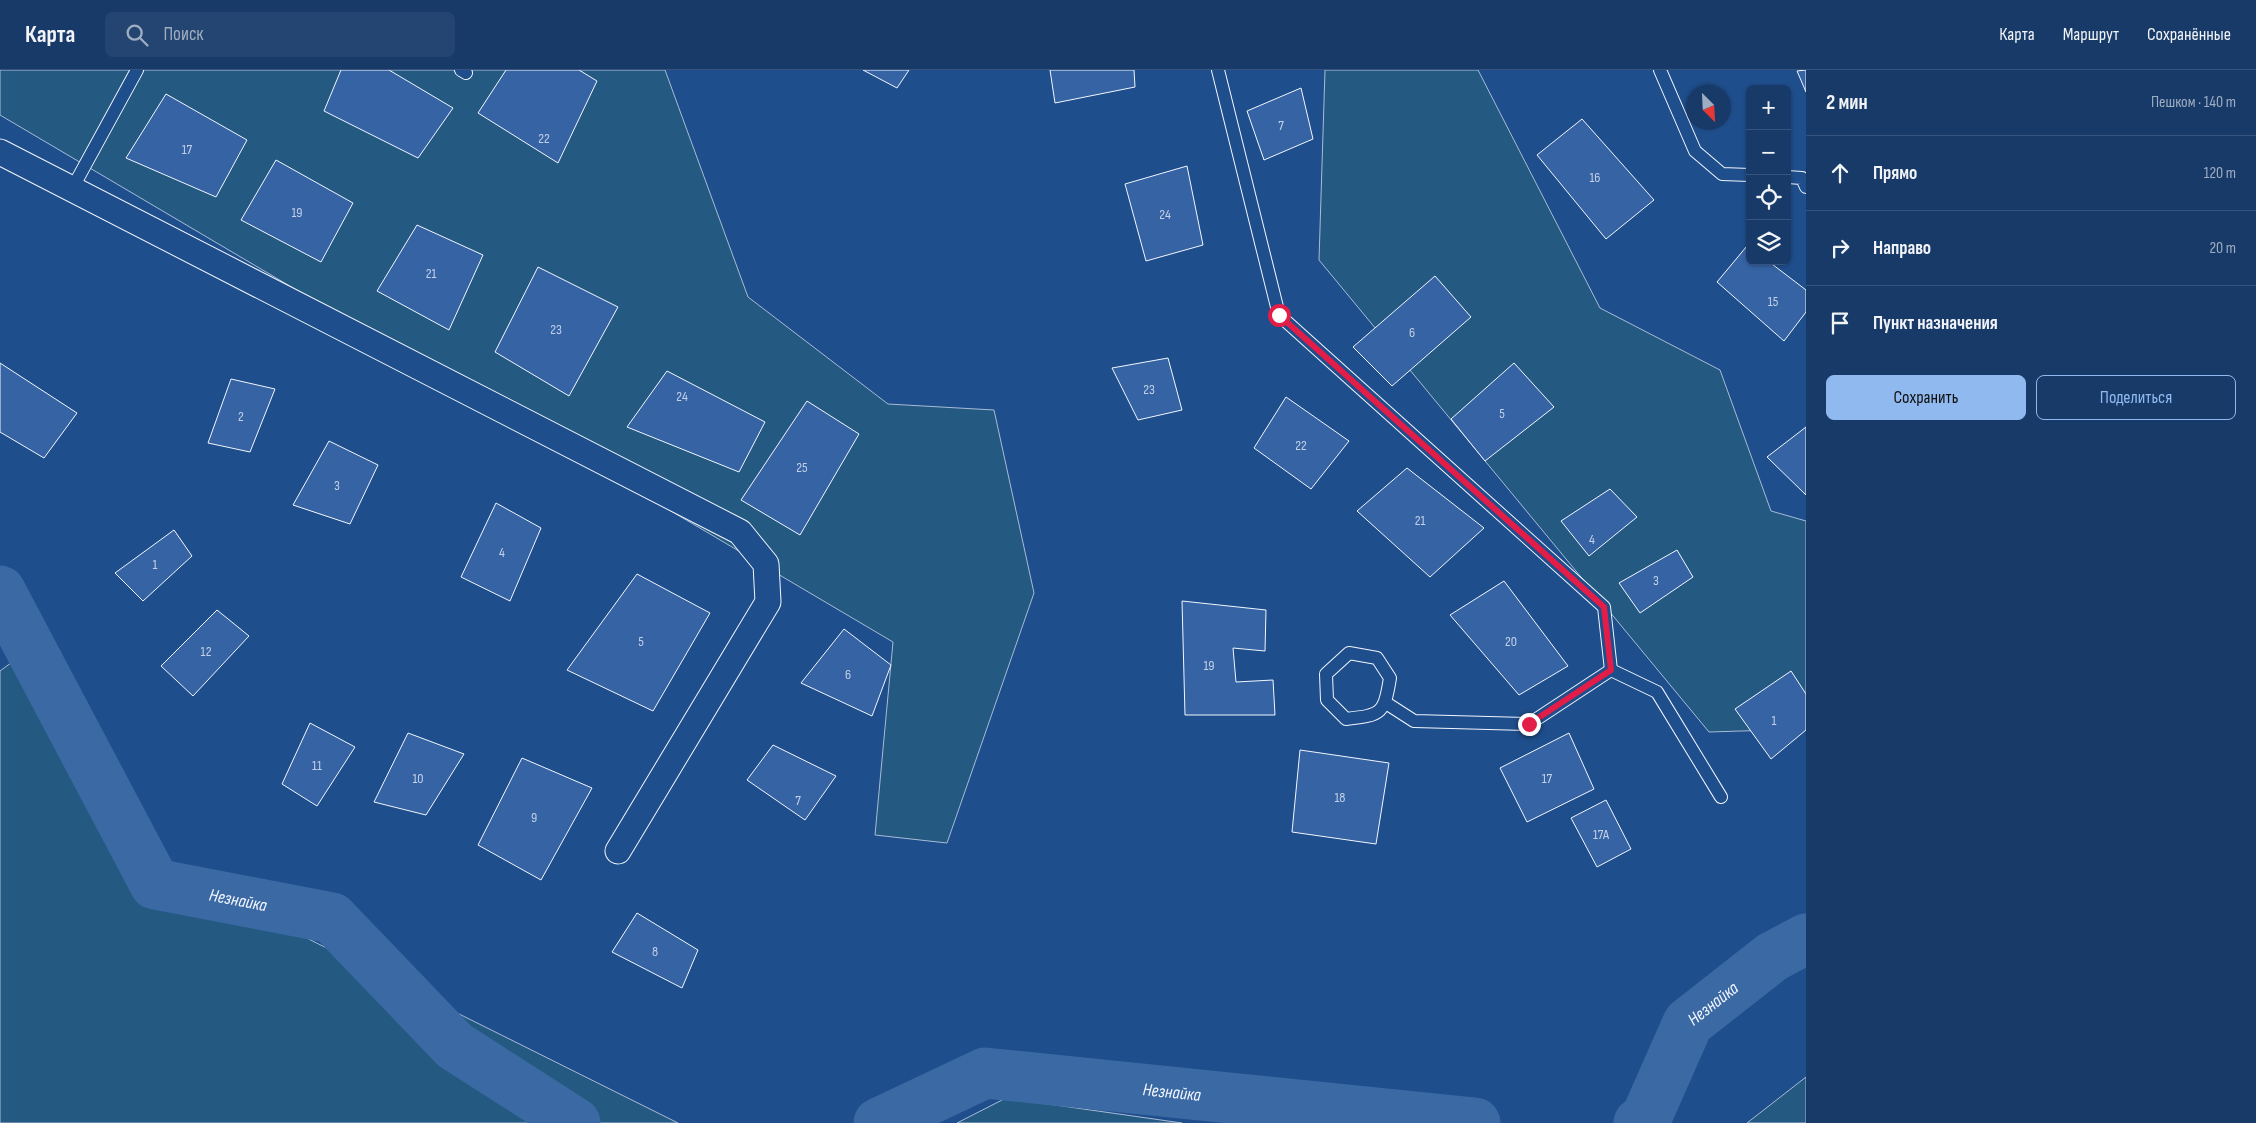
<!DOCTYPE html>
<html lang="ru">
<meta charset="utf-8">
<style>
body{margin:0;font-family:"Sofia Sans Condensed",sans-serif;background:#244571;color:#f1f3f6}
.controls{position:absolute;right:15px;top:15px;display:grid;overflow:hidden;border-radius:8px;box-shadow:0 1px 4px #0004}
.controls button{width:45px;height:45px;display:grid;place-items:center;padding:0;border:0;border-bottom:1px solid #36547d;background:#173a69;color:#f1f3f6;font:25px sans-serif}
.compass{position:absolute;left:1686px;top:15px;width:45px;height:45px;border-radius:50%;background:#173a69;box-shadow:0 1px 4px #0004;rotate:156deg}
.stop{position:absolute;width:15px;height:15px;margin:-11px;border:4px solid #e11d48;border-radius:50%;background:#fff}
.stop.end{background:#e11d48;border-color:#fff;box-shadow:0 1px 5px #0008}
.list{margin:0;padding:0;list-style:none}
h2{display:flex;justify-content:space-between;align-items:center;height:65px;margin:0;padding:0 20px;font-size:21px}
h2 small{font-size:16px;font-weight:400;color:#9eadc0}
.list li{display:grid;grid-template-columns:32px 1fr auto;gap:15px;align-items:center;box-sizing:border-box;height:75px;padding:0 20px;border-top:1px solid #36547d}
.list b{display:block;font-size:19px;white-space:nowrap}
.list em{font-size:16px;font-style:normal;color:#9eadc0}
.actions{display:flex;gap:10px;padding:15px 20px}
.actions a{flex:1;padding:11px 0;border:1px solid #90b9f0;border-radius:8px;text-align:center;font-size:18px;color:#90b9f0}
.actions .main{background:#90b9f0;color:#111}
.icon{flex:none;width:28px;height:28px;fill:none;stroke:currentColor;stroke-width:2;stroke-linecap:round;stroke-linejoin:round}
.map{position:relative;flex:none;width:1806px;height:1053px;overflow:hidden}
header{display:flex;align-items:center;gap:30px;box-sizing:border-box;height:70px;padding:0 25px;background:#173a69;border-bottom:1px solid #36547d}
header strong{font-size:24px}
nav{display:flex;gap:28px;margin-inline-start:auto;font-size:18px}
.search{width:350px;height:45px;background:#244571;display:flex;align-items:center;gap:12px;box-sizing:border-box;padding:0 18px;border-radius:8px;color:#9eadc0;font-size:19px}
main{display:flex}
aside{flex:1;background:#173a69}
.map>svg:first-child{display:block}
</style>
<header>
<strong>Карта</strong>
<div class="search"><svg class="icon" aria-label="search" viewBox="0 0 24 24"><circle cx="10" cy="10" r="6"/><path d="M15 15l6 6"/></svg>Поиск</div>
<nav><a>Карта</a><a>Маршрут</a><a>Сохранённые</a></nav>
</header>
<main>
<div class="map">
<svg width="1806" height="1053" viewBox="0 0 1806 1053">
<rect width="100%" height="100%" fill="#1f4e8c"/>
<g fill="#245a82" stroke="#a8bbd7">
<path d="M0 0H665L748 227 888 334 994 340 1034 523 947 773 875 765 893 572 0 45Z"/>
<path d="M1325 0H1478L1600 238 1720 300 1771 441 1806 451V659L1709 662 1319 190Z"/>
<path d="M49 565 176 803 678 1053H0V601Z"/>
<path d="M1806 1007V1053H1747Z"/>
<path d="M1006 1028 1182 1053H957Z"/>
</g>
<g fill="none" stroke-linecap="round" stroke-linejoin="round">
<g stroke="#3b69a3" stroke-width="51">
<path id="s1" d="M0 521 155 814 332 848 455 976 575 1053"/>
<path id="s2" d="M879 1053 985 1003 1475 1053"/>
<path id="s3" d="M1639 1053 1646 1048 1688 953 1772 887 1806 869"/>
</g>
</g>
<g fill="#3563a3" stroke="#f2f6ff">
<path d="M341 0H389L453 38 418 88 324 41Z"/>
<path d="M506 0H579L597 11 558 93 478 43Z"/>
<path d="M863 0H909L897 18Z"/>
<path d="M1050 0H1134L1135 17 1055 33Z"/>
<path d="M1806 0V22L1797 1Z"/>
<path d="M1301 18 1313 69 1264 90 1247 41Z"/>
<path d="M166 24 247 70 216 127 126 88Z"/>
<path d="M1582 49 1654 130 1606 169 1537 85Z"/>
<path d="M276 90 353 133 321 192 241 150Z"/>
<path d="M1187 96 1203 175 1146 191 1125 114Z"/>
<path d="M417 155 483 185 449 260 377 221Z"/>
<path d="M1747 176 1750 178V191H1768L1806 220V242L1784 271 1717 212Z"/>
<path d="M538 197 618 237 569 326 495 282Z"/>
<path d="M1435 206 1471 247 1392 316 1353 277Z"/>
<path d="M1168 288 1182 340 1138 350 1112 298Z"/>
<path d="M0 293 77 343 44 388 0 362Z"/>
<path d="M1514 293 1554 337 1485 391 1451 349Z"/>
<path d="M667 301 765 352 739 402 627 357Z"/>
<path d="M231 309 275 319 250 382 208 373Z"/>
<path d="M1286 327 1349 371 1311 419 1254 378Z"/>
<path d="M807 331 859 364 800 465 741 430Z"/>
<path d="M1806 357V425L1767 387Z"/>
<path d="M329 371 378 395 350 454 293 435Z"/>
<path d="M1407 398 1484 458 1430 507 1357 441Z"/>
<path d="M1610 419 1637 447 1589 486 1561 451Z"/>
<path d="M496 433 541 458 510 531 461 507Z"/>
<path d="M174 460 192 486 143 531 115 503Z"/>
<path d="M1677 480 1693 507 1640 543 1619 513Z"/>
<path d="M637 504 710 543 653 641 567 600Z"/>
<path d="M1504 511 1568 596 1519 625 1450 545Z"/>
<path d="M1182 531 1266 540 1265 581 1233 578 1236 612 1273 610 1275 645H1185Z"/>
<path d="M217 540 249 566 193 626 161 596Z"/>
<path d="M844 559 891 595 872 646 801 613Z"/>
<path d="M1791 601 1806 624V660L1771 689 1735 639Z"/>
<path d="M310 653 355 677 317 736 282 714Z"/>
<path d="M408 663 464 684 426 745 374 732Z"/>
<path d="M1569 663 1594 719 1527 752 1500 698Z"/>
<path d="M773 675 836 706 805 750 747 710Z"/>
<path d="M1300 680 1389 693 1376 774 1292 762Z"/>
<path d="M522 688 592 718 541 810 478 775Z"/>
<path d="M1606 730 1631 779 1597 797 1571 748Z"/>
<path d="M637 843 698 880 682 918 612 882Z"/>
</g>
<g fill="none" stroke-linecap="round" stroke-linejoin="round">
<defs>
<g id="lane">
<path d="M461 0 466 3"/>
<path d="M1218 0 1279 245 1604 537 1611 600"/>
<path d="M1660 0 1695 81 1722 104 1750 105"/>
<path d="M1787 107 1802 108 1806 117"/>
<path d="M72 119 137 0"/>
<path d="M1349 583 1377 588 1390 608C1384 644 1382 645 1346 649L1327 630 1326 604Z"/>
<path d="M1611 600 1657 622 1721 727"/>
<path d="M1386 633 1414 651 1529 654 1611 600"/>
</g>
<path id="street" d="M0 82 740 462 766 494 768 532 618 781"/>
</defs>
<use href="#lane" stroke="#f2f6ff" stroke-width="14"/>
<use href="#street" stroke="#f2f6ff" stroke-width="27"/>
<use href="#lane" stroke="#1f4e8c" stroke-width="12"/>
<use href="#street" stroke="#1f4e8c" stroke-width="25"/>
</g>
<g fill="none" stroke-linecap="round" stroke-linejoin="round">
<path stroke="#e11d48" stroke-width="6" d="M1279 245 1604 537 1611 600 1529 654"/>
</g>
<g text-anchor="middle" stroke-width="4" stroke-linejoin="round" paint-order="stroke">
<g font-size="14" fill="#c3d1e8">
<text x="1281" y="60">7</text>
<text x="544" y="73">22</text>
<text x="187" y="84">17</text>
<text x="1595" y="112">16</text>
<text x="297" y="147">19</text>
<text x="1165" y="149">24</text>
<text x="431" y="208">21</text>
<text x="1773" y="236">15</text>
<text x="556" y="264">23</text>
<text x="1412" y="267">6</text>
<text x="1149" y="324">23</text>
<text x="682" y="331">24</text>
<text x="1502" y="348">5</text>
<text x="241" y="351">2</text>
<text x="1301" y="380">22</text>
<text x="802" y="402">25</text>
<text x="337" y="420">3</text>
<text x="1420" y="455">21</text>
<text x="1592" y="474">4</text>
<text x="502" y="487">4</text>
<text x="155" y="499">1</text>
<text x="1656" y="515">3</text>
<text x="641" y="576">5</text>
<text x="1511" y="576">20</text>
<text x="206" y="586">12</text>
<text x="1209" y="600">19</text>
<text x="848" y="609">6</text>
<text x="1774" y="655">1</text>
<text x="317" y="700">11</text>
<text x="418" y="713">10</text>
<text x="1547" y="713">17</text>
<text x="1340" y="732">18</text>
<text x="798" y="735">7</text>
<text x="534" y="752">9</text>
<text x="1601" y="769">17А</text>
<text x="655" y="886">8</text>
</g>
<g font-size="18" font-style="italic" fill="#f2f6ff" stroke="#1f4e8c">
<text dy="6" stroke="none"><textPath href="#s1" startOffset="416">Незнайка</textPath></text>
<text dy="6" stroke="none"><textPath href="#s3" startOffset="144">Незнайка</textPath></text>
<text dy="6" stroke="none"><textPath href="#s2" startOffset="305">Незнайка</textPath></text>
</g>
</g>
</svg>
<div class="controls">
<button>+</button>
<button>−</button>
<button><svg class="icon" aria-label="locate" viewBox="0 0 24 24"><circle cx="12" cy="12" r="6"/><path d="M12 2v4M12 18v4M2 12h4M18 12h4"/></svg></button>
<button><svg class="icon" aria-label="layers" viewBox="0 0 24 24"><path d="M12 4l9 5-9 5-9-5zM3 14l9 5 9-5"/></svg></button>
</div>
<svg class="compass" viewBox="-18 -18 36 36"><path d="M0-13l5 13h-10z" fill="#e53935"/><path d="M0 13l5-13h-10z" fill="#9eadc0"/></svg>
<div class="stop" style="left:1279px;top:245px"></div>
<div class="stop end" style="left:1529px;top:654px"></div>
</div>
<aside>
<h2>2 мин<small>Пешком · 140 m</small></h2>
<ul class="list">
<li><svg class="icon" aria-label="ahead" viewBox="0 0 24 24"><path d="M12 20V5M6 11l6-6 6 6"/></svg><div><b>Прямо</b></div><em>120 m</em></li>
<li><svg class="icon" aria-label="right" viewBox="0 0 24 24"><path d="M7 20v-9h11M14 6l5 5-5 5"/></svg><div><b>Направо</b></div><em>20 m</em></li>
<li><svg class="icon" aria-label="arrive" viewBox="0 0 24 24"><path d="M6 21V4h12l-3 4 3 4H6"/></svg><div><b>Пункт назначения</b></div></li>
</ul>
<div class="actions"><a class="main">Сохранить</a><a>Поделиться</a></div>
</aside>
</main>
